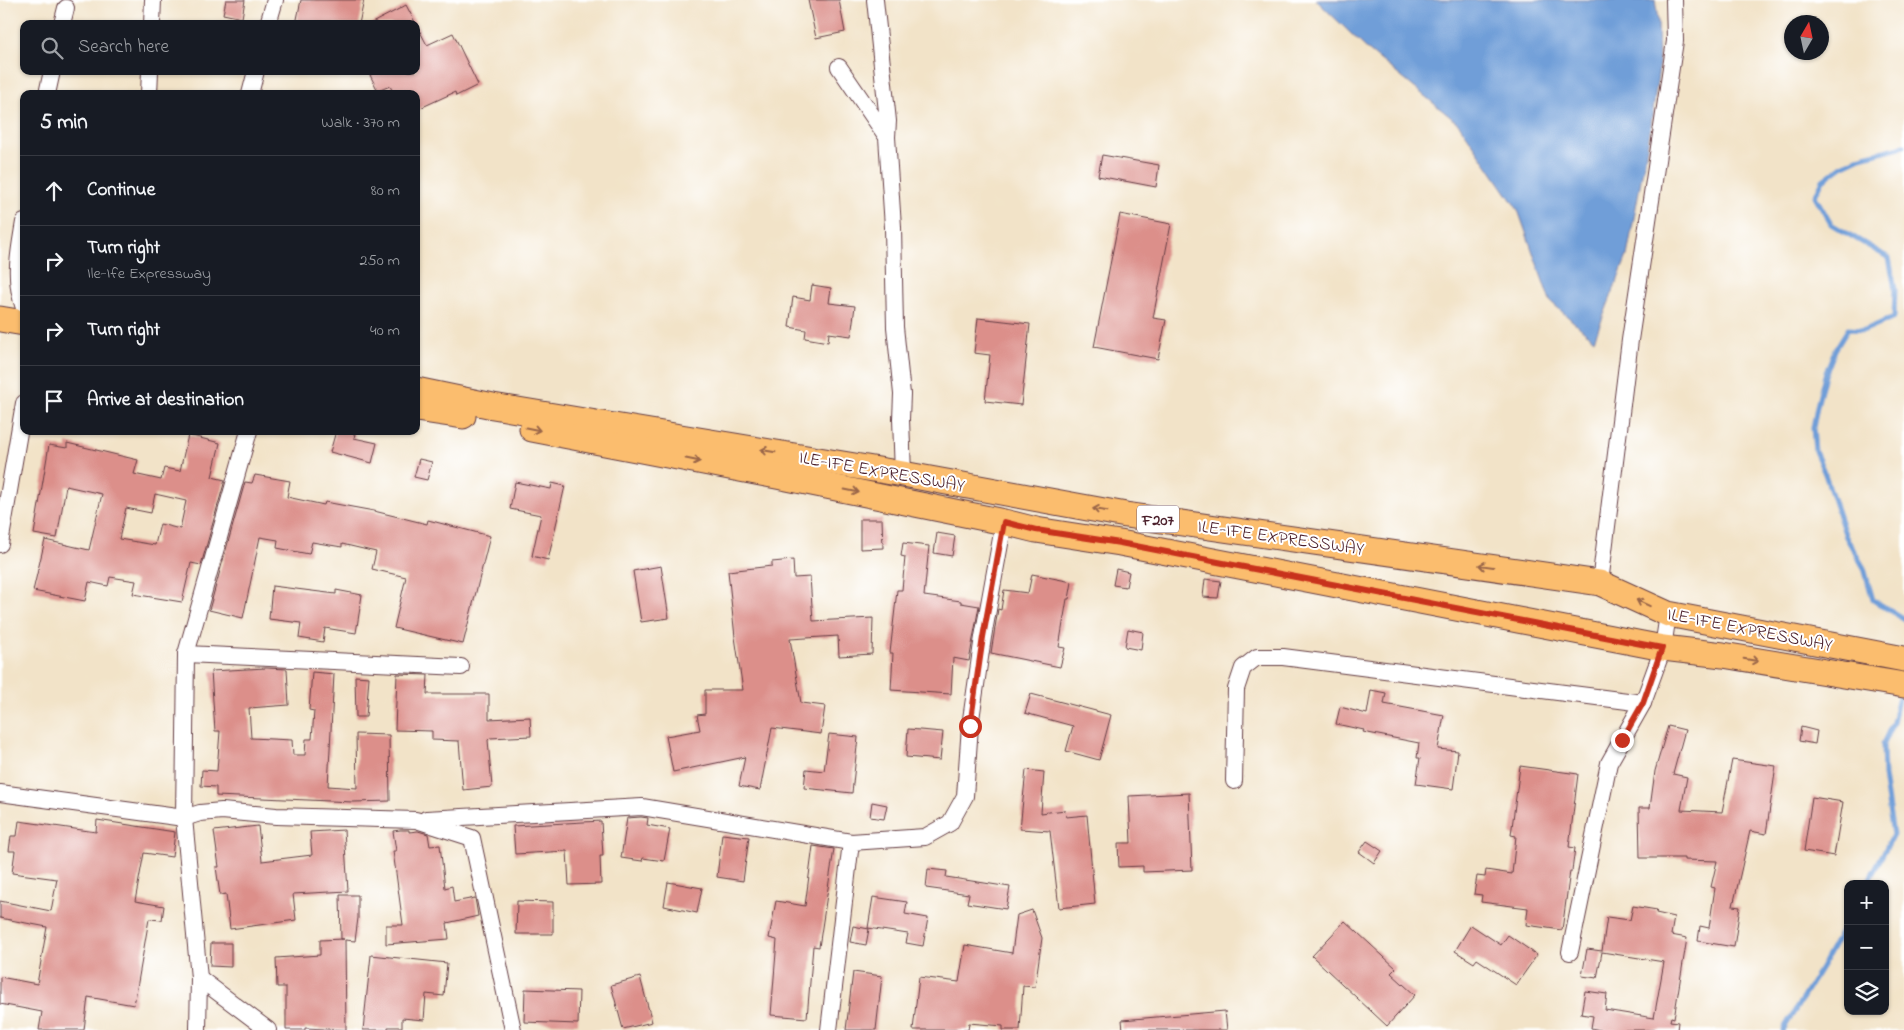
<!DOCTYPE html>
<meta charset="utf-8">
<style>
body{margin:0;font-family:"Indie Flower",sans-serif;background:#242831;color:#f1f3f6}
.controls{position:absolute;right:15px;bottom:15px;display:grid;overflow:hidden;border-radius:10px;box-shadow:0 1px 4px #0004}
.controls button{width:45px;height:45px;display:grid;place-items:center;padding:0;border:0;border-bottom:1px solid #363941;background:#171b24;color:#f1f3f6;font:25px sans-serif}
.compass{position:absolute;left:1784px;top:15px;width:45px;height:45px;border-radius:50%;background:#171b24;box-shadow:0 1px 4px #0004;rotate:9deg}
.stop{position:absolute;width:15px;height:15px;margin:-11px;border:4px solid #c8321e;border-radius:50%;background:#fff}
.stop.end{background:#c8321e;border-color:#fff;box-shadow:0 1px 5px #0008}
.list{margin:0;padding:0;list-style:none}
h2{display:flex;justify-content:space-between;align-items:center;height:65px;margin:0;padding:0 20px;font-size:21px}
h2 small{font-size:16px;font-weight:400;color:#9ea1a6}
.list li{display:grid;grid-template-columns:32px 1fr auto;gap:15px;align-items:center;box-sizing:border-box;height:70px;padding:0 20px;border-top:1px solid #363941}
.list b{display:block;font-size:19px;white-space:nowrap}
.list p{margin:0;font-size:16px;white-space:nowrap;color:#9ea1a6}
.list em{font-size:16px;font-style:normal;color:#9ea1a6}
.icon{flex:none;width:28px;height:28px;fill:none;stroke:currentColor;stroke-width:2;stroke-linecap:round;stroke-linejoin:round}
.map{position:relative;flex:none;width:1904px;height:1030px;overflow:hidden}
.search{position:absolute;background:#171b24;box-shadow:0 1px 4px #0004;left:20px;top:20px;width:400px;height:55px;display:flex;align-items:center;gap:12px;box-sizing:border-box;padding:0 18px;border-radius:10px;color:#9ea1a6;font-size:19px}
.panel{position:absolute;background:#171b24;box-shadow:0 1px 4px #0004;left:20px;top:90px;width:400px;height:345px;border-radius:10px}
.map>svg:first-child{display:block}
</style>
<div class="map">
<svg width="1904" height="1030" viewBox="0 0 1904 1030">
<rect width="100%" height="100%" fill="#fff"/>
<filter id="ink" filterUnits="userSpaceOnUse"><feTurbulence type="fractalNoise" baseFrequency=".02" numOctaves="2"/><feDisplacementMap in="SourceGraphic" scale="10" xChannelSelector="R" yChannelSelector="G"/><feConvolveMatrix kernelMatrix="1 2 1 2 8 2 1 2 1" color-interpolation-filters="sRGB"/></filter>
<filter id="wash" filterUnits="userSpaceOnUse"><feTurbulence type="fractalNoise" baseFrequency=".0096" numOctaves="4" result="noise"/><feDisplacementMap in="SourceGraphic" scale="20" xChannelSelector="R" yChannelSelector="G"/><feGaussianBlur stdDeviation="1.12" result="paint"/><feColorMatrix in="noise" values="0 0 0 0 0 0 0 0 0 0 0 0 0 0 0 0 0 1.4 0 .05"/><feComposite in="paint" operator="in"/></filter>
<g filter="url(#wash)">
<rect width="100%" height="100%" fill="#f2e3c8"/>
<path fill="#6f9ed8" stroke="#5c5e82" d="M1316 0H1655L1658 20 1659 68 1650 131 1627 256 1594 340 1550 301 1518 210 1459 124 1368 50Z"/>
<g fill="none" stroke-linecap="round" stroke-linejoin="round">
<g stroke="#6f9ed8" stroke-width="5">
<path d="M1904 146 1861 157 1842 166 1823 180 1815 196 1831 224 1889 258 1895 289 1894 317 1865 330 1848 329 1835 350 1825 375 1817 406 1813 428 1815 451 1825 474 1846 537 1864 568 1873 600 1904 619"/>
<path d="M1867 884 1893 835 1884 776 1883 744 1893 722 1900 692"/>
<path d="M1783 1030 1821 968 1848 919"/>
</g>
</g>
<g id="blocks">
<g fill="#dc8f8a" fill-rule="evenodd">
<path d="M226 0H245L242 18 223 14Z"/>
<path d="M301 0H364L359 24H296Z"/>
<path d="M808 0H839L845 32 816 38Z"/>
<path d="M406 5 416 24H370L399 9Z"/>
<path d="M416 24 427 45 453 33 478 85 456 96 455 92 416 110V94H394L390 86 378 91 370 75 377 71H416Z"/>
<path d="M1102 155 1159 165 1156 187 1098 176Z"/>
<path d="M1120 214 1171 224 1153 318 1166 320 1158 359 1094 347Z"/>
<path d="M812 285 831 288 829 303 855 306 851 336 829 333 828 342 805 338 806 330 789 327 793 297 810 300Z"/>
<path d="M978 318 1030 324 1021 405 985 401 990 355 974 353Z"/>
<path d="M336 431 355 434 354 438 377 443 372 463 330 452Z"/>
<path d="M188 435 220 443 212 477 225 480 201 565 191 563 182 602 133 594 136 581 110 577 108 586 89 582 85 601 33 591 45 540 89 550 102 494 66 486 57 538 34 534 49 445 67 448V443L138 460 134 474 161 480 164 468 180 471ZM155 494 186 501 180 529 160 524 155 545 119 539 126 508 151 513Z"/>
<path d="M419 459 432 462 427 480 414 477Z"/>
<path d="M255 475 290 481 287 497 324 505 325 502 374 511 427 524 428 520 490 536 463 644 394 628 406 577 372 569 376 552 342 544V547L312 542 309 554 277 548 278 540 260 537 243 618 209 610 245 482 252 483Z"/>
<path d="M515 482 551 489 552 483 565 486 548 560 532 556 541 515 510 509Z"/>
<path d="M860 519H882L883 548 860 549Z"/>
<path d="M937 533 955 536 952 556 934 553Z"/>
<path d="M903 543 929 546 924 596 961 601V603L979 606 969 661 953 658 951 694 891 690 893 653H890L897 590H902L905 557 901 556Z"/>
<path d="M793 560 794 578 810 577 813 621 873 618 872 654 839 656 838 636 790 639 801 703 825 706 821 734 772 728 760 790 739 786 745 757 673 772 666 736 700 730 697 715 705 714V690H743L735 637 728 571 772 566V562Z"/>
<path d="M661 566 669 618 641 622 633 571Z"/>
<path d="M1116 569 1129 572 1126 587 1113 585Z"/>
<path d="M1032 574 1072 582 1069 599H1067L1059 647 1065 648 1060 667 991 653 998 609 1001 610 1004 590 1028 593Z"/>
<path d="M1205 579 1221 581 1218 598 1203 597Z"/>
<path d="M272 586 336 594V590L362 595 356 633 325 628 323 642 299 638 301 623 269 619Z"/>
<path d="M1128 629 1143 632 1141 650 1125 647Z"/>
<path d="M266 668 287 669 289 705 249 708 251 738 292 740 293 755H305L306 739H312L314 711 309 710 312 672 334 674 328 786 357 788 356 734 389 735 390 801 353 802 216 796V787L201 786 202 770 217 771 220 731H215L211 671Z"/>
<path d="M397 674 428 675 427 694H489V719L530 717 531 736 490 738 488 740 492 787 463 790 459 741 432 740V731L395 730Z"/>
<path d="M355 676 369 677 366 717H356Z"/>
<path d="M1371 690 1386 693 1384 704 1444 715 1438 749 1458 751 1453 789 1416 784 1420 758H1417L1419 743 1363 732 1364 730 1336 724 1340 707 1367 714Z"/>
<path d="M1031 694 1111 715 1099 760 1066 751 1073 726 1025 713Z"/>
<path d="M1668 726 1685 730 1673 774 1687 777 1681 810 1722 812 1732 760 1776 766 1766 834 1750 831 1733 906 1740 907 1734 947 1698 941 1700 926 1709 928 1715 888 1711 887 1717 861 1684 860V858H1640L1639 808H1650L1655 771Z"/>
<path d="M1801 727 1817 731 1815 744 1799 741Z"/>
<path d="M908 729 943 732 940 760 906 757Z"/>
<path d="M829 734 858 737 852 793 804 788 806 769 824 771Z"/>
<path d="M1520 766 1578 774 1569 847 1575 848 1572 871H1570L1562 930 1526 925 1528 908 1481 902 1482 895 1474 894 1477 876 1485 877 1486 870 1512 874 1516 836 1511 835Z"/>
<path d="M1026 770 1044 772 1041 813 1065 810 1066 817 1087 815 1095 904 1059 908 1050 831 1020 829Z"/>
<path d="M1189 793 1192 870 1143 872V866L1119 867 1118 843H1131L1129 796Z"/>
<path d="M1812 797 1843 802 1834 856 1804 851Z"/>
<path d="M872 802 887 805 884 819 870 817Z"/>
<path d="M641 817 648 818 647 825 670 829 664 861 643 858 642 861 621 858 627 818Z"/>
<path d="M97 820 175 832 172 857 144 853 135 901 164 906 162 920 149 919 134 1005 88 997 84 1030H39L42 1012 0 1004V977L37 984 47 927 0 918V901L51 911 57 879 12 873 15 851H9L11 836H17L19 821 96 832Z"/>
<path d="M601 821 603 856H600L601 884 569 885 567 851 515 854 513 826Z"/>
<path d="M258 826 262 861 312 855 310 832 344 830 348 891 293 894 296 920 230 929 226 894 220 895 216 867H219L214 831Z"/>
<path d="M400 830H409V832L418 831 428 834 430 846 440 845 445 888 452 886 454 902 475 898 478 916 447 923 449 939 386 944V925H403L393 851H396L393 831Z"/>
<path d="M722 834 749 837 743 881 717 877Z"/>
<path d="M1367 841 1382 851 1374 863 1359 852Z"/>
<path d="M813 846 834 849 819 947 813 946 807 1018 771 1015 777 940 769 938 776 901 805 906Z"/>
<path d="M928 869 947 871 946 877 1010 887 1006 909 967 903 969 894 926 888Z"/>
<path d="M668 882 702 888 697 913 664 906Z"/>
<path d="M340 895H358V918L355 941 345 940 346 1030 305 1028V1030H286V987H277L276 958 320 955V940L344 939H341Z"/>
<path d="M873 897 907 902 905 914 928 918 923 946 906 943 908 934 868 928Z"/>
<path d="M517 901 553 902V934H516Z"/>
<path d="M1633 906 1657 910 1656 913 1674 917 1671 935 1687 938 1674 1018 1671 1017 1670 1021 1678 1022 1677 1030H1600L1591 1028 1593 1016 1581 1014 1585 991 1607 994 1605 1010 1654 1018 1664 962 1602 952 1597 978 1582 976 1587 949 1602 951 1607 917 1630 920Z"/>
<path d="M1032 910 1042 938 1035 987 1023 986 1020 1030H1003V1026L969 1023 968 1030H913L919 977 959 982 965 945 1012 953 1017 915Z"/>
<path d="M1345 921 1396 968 1391 973 1415 995 1387 1026 1312 956Z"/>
<path d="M1471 925 1501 945 1508 935 1537 955 1516 985 1477 959 1474 963 1455 951Z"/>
<path d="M853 926 869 929 866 945 850 942Z"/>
<path d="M211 943H231V967L210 966Z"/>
<path d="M371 955 447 963 444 996 426 994 424 1020 402 1018V1027H388V1030H363Z"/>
<path d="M853 972 882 976 876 1030H846Z"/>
<path d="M640 977 652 1022 623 1029 611 985Z"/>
<path d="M525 989 579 991 578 1024 524 1022Z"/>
<path d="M1225 1011 1227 1030H1123L1122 1020Z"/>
</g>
</g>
</g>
<g filter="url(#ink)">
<use href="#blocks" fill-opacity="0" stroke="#633c43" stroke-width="1"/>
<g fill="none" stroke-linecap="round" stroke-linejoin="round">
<defs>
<g id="street">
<path d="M875 0 888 121 887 137"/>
<path d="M62 24 66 8"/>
<path d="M152 24 153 0"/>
<path d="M268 24 275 0"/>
<path d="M839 67 887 137 893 227 895 327 902 394 901 419 903 474"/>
<path d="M47 94 52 71"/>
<path d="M149 94 150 71"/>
<path d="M250 94 256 71"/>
<path d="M24 222C19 253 13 277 24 308"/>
<path d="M0 544 24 403"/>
<path d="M1600 583 1630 340 1675 41 1674 0"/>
<path d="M186 654 461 667"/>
<path d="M1234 781 1236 689 1243 668 1257 657H1283L1643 703"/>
<path d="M0 793 184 818 200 813 222 811 276 816 416 820 472 838 513 1030"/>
<path d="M426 819 642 807 851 842"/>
<path d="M1570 952 1609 763 1643 703 1663 648 1668 614"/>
<path d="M199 978 268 1030"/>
<path d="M198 1030 199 978 184 818 186 654 249 431"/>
<path d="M829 1030 851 842 925 837 950 823 965 796 970 726 983 637 1004 522"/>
</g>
<g id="primary">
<path d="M0 319 24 323"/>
<path d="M416 390 493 406 903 474 1126 515 1600 583 1668 614 1904 659"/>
<path d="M416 409 463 416"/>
<path d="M532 429 787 478 1004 522 1036 530 1120 543 1663 648 1723 655 1904 685"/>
</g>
</defs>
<use href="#street" stroke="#633c43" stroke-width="18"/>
<use href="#primary" stroke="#633c43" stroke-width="27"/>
<use href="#street" stroke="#fff" stroke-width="16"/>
<use href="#primary" stroke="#fbbd6e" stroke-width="25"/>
</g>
<defs><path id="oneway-shaft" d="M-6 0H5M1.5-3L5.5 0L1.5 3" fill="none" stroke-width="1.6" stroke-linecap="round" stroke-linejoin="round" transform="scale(1.25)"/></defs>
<g stroke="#9a6649">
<use href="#oneway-shaft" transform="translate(533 429) rotate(11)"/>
<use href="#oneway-shaft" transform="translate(768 451) rotate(-171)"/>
<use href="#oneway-shaft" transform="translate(693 460) rotate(11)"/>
<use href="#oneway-shaft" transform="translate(852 491) rotate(11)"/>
<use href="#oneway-shaft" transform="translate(1100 510) rotate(-170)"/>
<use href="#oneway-shaft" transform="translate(1486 566) rotate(-172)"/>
<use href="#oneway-shaft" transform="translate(1643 603) rotate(-155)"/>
<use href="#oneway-shaft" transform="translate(1751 660) rotate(10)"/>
</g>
</g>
<g fill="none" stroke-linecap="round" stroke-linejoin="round" filter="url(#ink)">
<path stroke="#c8321e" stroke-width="6" d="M970 726 983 637 1004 522 1036 530 1120 543 1662 648 1643 703 1622 740"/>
</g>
<g text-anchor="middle" stroke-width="4" stroke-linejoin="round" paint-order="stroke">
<rect fill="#fff" stroke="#80626b" stroke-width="1" x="1137" y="505.5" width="42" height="27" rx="4"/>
<g font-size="16" font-weight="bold" fill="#4a1f2b">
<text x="1158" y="525">F207</text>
</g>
<g font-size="18" fill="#4a1f2b" stroke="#fff">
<text transform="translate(882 471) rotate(10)" y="6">ILE-IFE EXPRESSWAY</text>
<text transform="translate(1281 537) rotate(8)" y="6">ILE-IFE EXPRESSWAY</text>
<text transform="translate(1750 629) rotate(11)" y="6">ILE-IFE EXPRESSWAY</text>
</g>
</g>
</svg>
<div class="controls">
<button>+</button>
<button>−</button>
<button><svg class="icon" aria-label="layers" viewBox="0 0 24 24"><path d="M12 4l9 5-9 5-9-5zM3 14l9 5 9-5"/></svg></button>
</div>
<svg class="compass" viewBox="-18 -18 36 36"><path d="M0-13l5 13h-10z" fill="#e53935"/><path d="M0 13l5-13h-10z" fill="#9ea1a6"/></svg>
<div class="stop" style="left:970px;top:726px"></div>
<div class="stop end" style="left:1622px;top:740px"></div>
<div class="search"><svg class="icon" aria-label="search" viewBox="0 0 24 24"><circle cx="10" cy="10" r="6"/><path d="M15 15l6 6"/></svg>Search here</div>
<section class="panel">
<h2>5 min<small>Walk · 370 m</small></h2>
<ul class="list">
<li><svg class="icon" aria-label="ahead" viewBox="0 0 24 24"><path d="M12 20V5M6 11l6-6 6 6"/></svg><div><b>Continue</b></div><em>80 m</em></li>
<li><svg class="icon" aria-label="right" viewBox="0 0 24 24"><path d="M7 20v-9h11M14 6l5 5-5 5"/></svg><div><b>Turn right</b><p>Ile-Ife Expressway</p></div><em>250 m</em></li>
<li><svg class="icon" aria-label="right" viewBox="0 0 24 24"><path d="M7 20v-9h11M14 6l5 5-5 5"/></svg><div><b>Turn right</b></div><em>40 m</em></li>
<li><svg class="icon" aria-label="arrive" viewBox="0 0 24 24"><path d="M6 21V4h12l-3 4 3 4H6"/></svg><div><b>Arrive at destination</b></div></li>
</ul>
</section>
</div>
